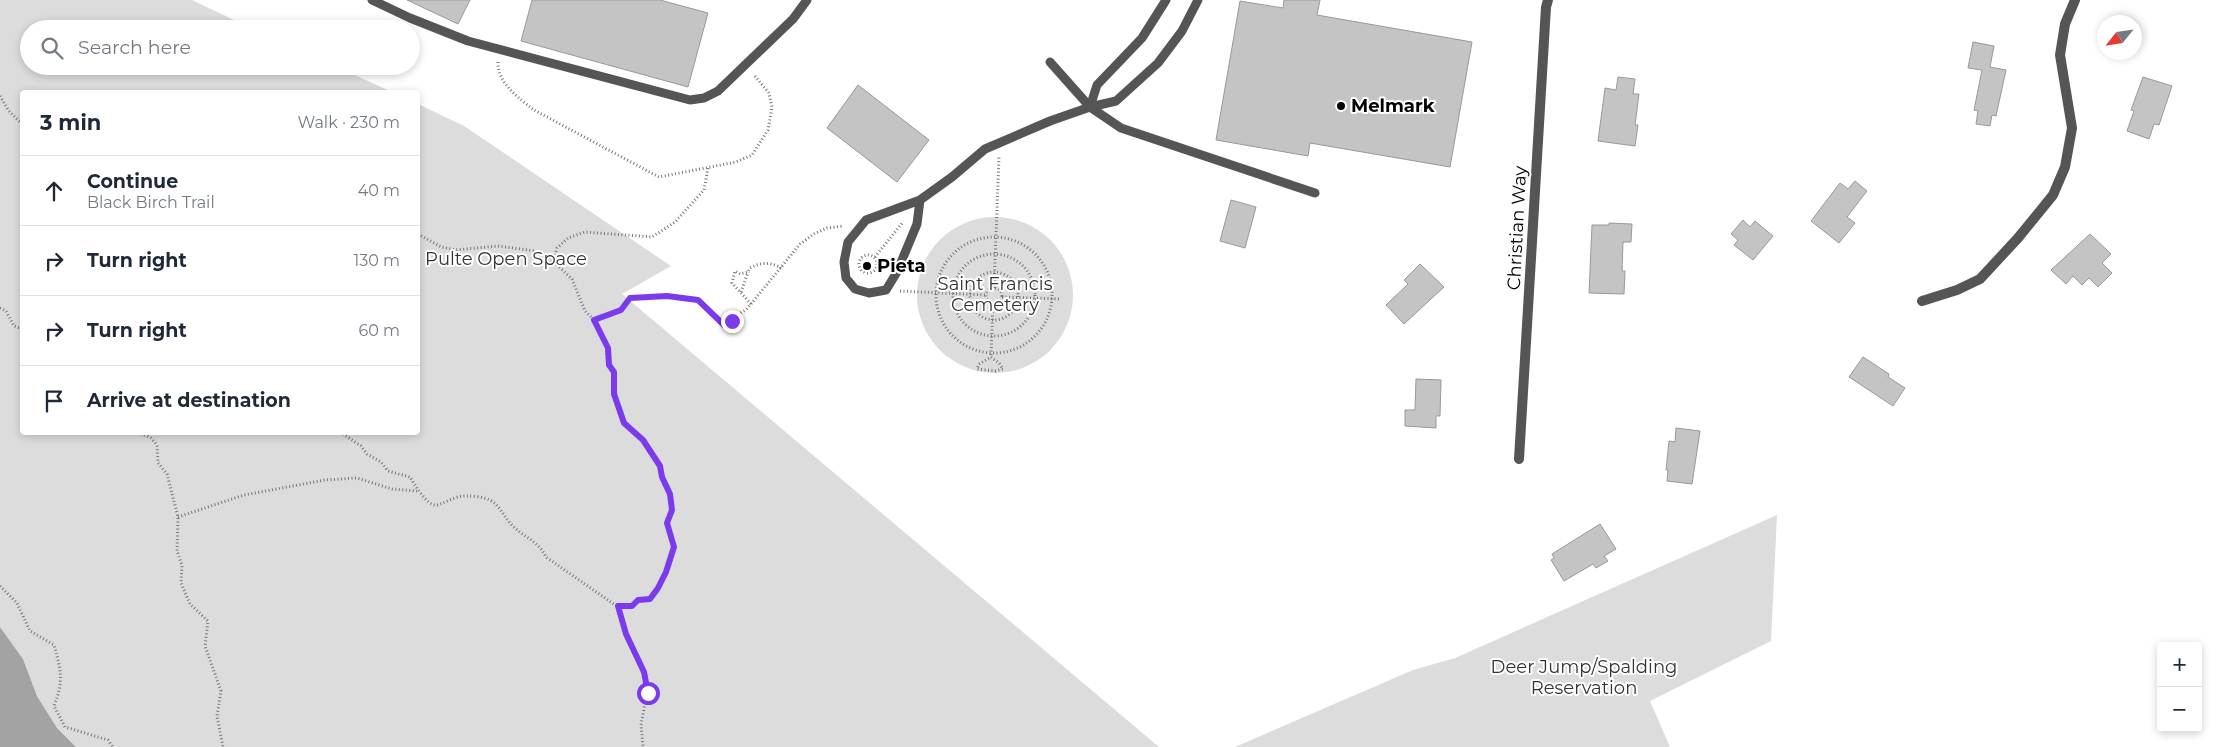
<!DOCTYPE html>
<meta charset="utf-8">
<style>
body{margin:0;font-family:Montserrat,sans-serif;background:#f2f2f3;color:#1f2937}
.controls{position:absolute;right:15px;bottom:15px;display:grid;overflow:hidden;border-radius:5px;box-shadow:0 2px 8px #0003}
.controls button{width:45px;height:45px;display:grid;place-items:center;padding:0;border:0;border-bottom:1px solid #e0e1e3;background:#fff;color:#1f2937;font:25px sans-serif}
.compass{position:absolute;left:2097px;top:15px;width:45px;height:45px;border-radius:50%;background:#fff;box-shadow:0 2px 8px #0003;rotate:240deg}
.stop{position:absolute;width:15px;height:15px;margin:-11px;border:4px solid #7c3aed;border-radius:50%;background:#fff}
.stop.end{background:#7c3aed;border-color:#fff;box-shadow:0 1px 5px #0008}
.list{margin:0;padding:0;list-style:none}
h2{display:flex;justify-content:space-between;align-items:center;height:65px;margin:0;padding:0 20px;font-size:21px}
h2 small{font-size:16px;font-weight:400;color:#747a83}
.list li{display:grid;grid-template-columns:32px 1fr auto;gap:15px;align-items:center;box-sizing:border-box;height:70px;padding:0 20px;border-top:1px solid #e0e1e3}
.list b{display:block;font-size:19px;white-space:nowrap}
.list p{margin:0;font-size:16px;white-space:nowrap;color:#747a83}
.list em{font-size:16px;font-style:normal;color:#747a83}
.icon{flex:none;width:28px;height:28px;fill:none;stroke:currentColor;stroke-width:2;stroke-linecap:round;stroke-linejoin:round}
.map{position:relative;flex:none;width:2217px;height:747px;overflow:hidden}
.search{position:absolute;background:#fff;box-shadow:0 2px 8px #0003;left:20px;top:20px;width:400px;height:55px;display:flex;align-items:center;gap:12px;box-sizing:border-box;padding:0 18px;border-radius:28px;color:#747a83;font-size:19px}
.panel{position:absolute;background:#fff;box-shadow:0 2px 8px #0003;left:20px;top:90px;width:400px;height:345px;border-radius:5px}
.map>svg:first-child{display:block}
</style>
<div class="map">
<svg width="2217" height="747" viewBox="0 0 2217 747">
<rect width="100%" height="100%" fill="#fff"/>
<g fill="#dcdcdc">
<path d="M0 0H192L253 29H29V66H335L392 92H22V432H418V104L464 126 671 266 622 294 1159 747H76L57 728 37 696 23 659 0 627Z"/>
<circle cx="995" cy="295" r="78"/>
<path d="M1777 515 1771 641 1650 701 1670 747H1235L1413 670 1455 658Z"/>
</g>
<path fill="#a3a3a3" d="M0 627 23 659 37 696 57 728 76 747H0Z"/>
<g fill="#c4c4c4" stroke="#999">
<path d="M407 0H470L458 24Z"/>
<path d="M532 0H660L708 13 688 87 521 41Z"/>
<path d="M1284 0H1320L1317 15 1472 42 1450 167 1310 143 1308 156 1216 140 1240 1 1283 8Z"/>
<path d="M1973 42 1994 46 1990 67 2006 70 1996 116 1992 115 1990 126 1976 124 1978 111 1974 110 1982 70 1968 68Z"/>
<path d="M1618 77 1635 79 1633 94H1639L1635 125H1638L1635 146 1598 141 1605 88 1616 90Z"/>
<path d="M2143 77 2172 86 2159 125 2154 124 2149 139 2127 131 2134 111 2131 110Z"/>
<path d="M858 85 929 140 897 182 827 128Z"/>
<path d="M1855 181 1867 191 1847 217 1855 223 1839 243 1811 221 1840 183 1848 189Z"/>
<path d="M1231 200 1256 207 1245 248 1220 241Z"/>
<path d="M1743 220 1750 227 1755 221 1773 236 1753 260 1734 245 1738 240 1731 234Z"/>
<path d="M1609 223 1632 224 1631 242H1623L1622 271H1625L1624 294 1589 293 1592 225H1609Z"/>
<path d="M2090 234 2111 254 2102 263 2112 273 2098 287 2089 278 2082 285 2073 276 2066 284 2051 270Z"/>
<path d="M1420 264 1444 287 1404 324 1386 305 1408 284 1404 280Z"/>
<path d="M1863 357 1889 374 1888 377 1905 388 1893 406 1849 377Z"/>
<path d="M1416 379 1441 380 1440 416H1436V428L1405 426V410H1415Z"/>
<path d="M1676 428 1700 431 1692 484 1667 481 1668 470H1666L1669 441 1675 442Z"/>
<path d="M1600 524 1616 549 1604 556 1608 561 1596 568 1593 564 1564 581 1551 560 1554 558 1552 554Z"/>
</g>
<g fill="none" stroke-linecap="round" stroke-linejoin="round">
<g stroke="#777" stroke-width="3" stroke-dasharray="1 2.5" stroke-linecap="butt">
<path d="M498 62C497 83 520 99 534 110L659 177 736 162 752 155 768 130 772 107 769 93 754 75"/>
<path d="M0 96 9 111 22 124"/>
<path d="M418 234 441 247 455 250 498 246 536 251 557 265 572 279 585 311 594 320 607 348V359L615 377 614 394 624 423 643 440 660 466 662 477 671 494 672 510 667 523 673 547 666 572 658 589 650 599 638 600 632 606 618 607"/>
<circle cx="994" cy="295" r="58"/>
<circle cx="994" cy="295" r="41"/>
<circle cx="868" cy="264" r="9"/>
<path d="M875 257 903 222"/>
<path d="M557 265 554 258 557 248 568 238 585 232 652 237 675 222 704 190 708 168"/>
<circle cx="994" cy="296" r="24"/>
<path d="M994 288 999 156"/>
<circle cx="994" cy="296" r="8"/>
<path d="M900 291 986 295"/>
<path d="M741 292 748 272"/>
<path d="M1002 297 1060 299"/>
<path d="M751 304 732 283 735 271 740 274 748 272 750 268C760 262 772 262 781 268"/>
<path d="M0 308 6 311 14 326 22 329"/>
<path d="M594 320 621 310 630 299 667 296 698 300 724 325C732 321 737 314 746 310L800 244 814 234 827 228 844 226"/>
<path d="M991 355 993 303"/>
<path d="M991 357 999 363 1003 369 995 371 977 369 979 364Z"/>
<path d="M134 432 150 437 157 445 158 463 167 474 178 517 177 551 182 565 181 583 190 604 208 621 205 646 221 691 217 716 223 747"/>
<path d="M340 432 361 446 367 454 381 462 388 471 410 477C414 484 426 504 435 505 441 506 454 495 467 496 474 496 484 497 490 500 500 506 503 515 510 523 522 537 538 540 546 557L618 607 626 634 644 672 648 687 641 725 643 747"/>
<path d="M178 517 244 495 325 480 357 478 392 489 417 491"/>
<path d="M0 586 17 603 30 631 54 645C61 670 64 681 54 706L65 727 108 740 113 747"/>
</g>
<g stroke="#555" stroke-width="9">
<path d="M372 0 410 18 468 41 690 100 704 98 718 91 793 19 807 0"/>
<path d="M1050 62 1090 107 1121 128 1315 193"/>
<path d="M1090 107 1097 85 1142 38 1166 0"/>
<path d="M920 200 917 224 897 272 886 290 869 293 855 289 846 278 844 262 848 242 866 220 920 200 952 177 985 149 1050 121 1090 107 1116 101 1158 63 1182 31 1198 0"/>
</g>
<g stroke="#555" stroke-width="10">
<path d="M1922 301 1957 290 1980 279 2018 238 2053 195 2065 167 2072 128 2060 55 2065 24 2075 0"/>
<path d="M1519 459 1546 7 1548 0"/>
</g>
</g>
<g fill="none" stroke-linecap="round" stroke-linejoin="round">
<path stroke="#7c3aed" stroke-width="6" d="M648 693 644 672 626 634 618 606H632L638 600 650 599 658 588 666 572 674 547 667 523 672 510 670 494 662 477 660 466 643 440 624 423 614 394V372L609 365 608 348 594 320 621 310 630 298 667 296 698 300 724 325 732 321"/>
</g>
<g fill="#000" stroke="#fff" stroke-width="2">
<circle cx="1341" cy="106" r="5"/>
<circle cx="867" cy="266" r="5"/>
</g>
<g text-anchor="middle" stroke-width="4" stroke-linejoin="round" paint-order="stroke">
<g font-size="18" font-weight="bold" fill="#000" stroke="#fff" text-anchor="start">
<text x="1351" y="112">Melmark</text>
<text x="877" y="272">Pieta</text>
</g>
<g font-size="18" fill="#000" stroke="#fff">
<text transform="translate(1517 228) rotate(-87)" y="6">Christian Way</text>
</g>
<g font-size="18" fill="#333" stroke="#fff">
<text x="506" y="265">Pulte Open Space</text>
<text x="995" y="290">Saint Francis<tspan x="995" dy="21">Cemetery</tspan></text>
<text x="1584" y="673">Deer Jump/Spalding<tspan x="1584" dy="21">Reservation</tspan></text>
</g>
</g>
</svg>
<div class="controls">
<button>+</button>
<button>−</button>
</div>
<svg class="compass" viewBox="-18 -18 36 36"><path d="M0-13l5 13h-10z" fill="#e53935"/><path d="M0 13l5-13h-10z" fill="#747a83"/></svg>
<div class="stop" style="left:648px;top:693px"></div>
<div class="stop end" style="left:732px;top:321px"></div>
<div class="search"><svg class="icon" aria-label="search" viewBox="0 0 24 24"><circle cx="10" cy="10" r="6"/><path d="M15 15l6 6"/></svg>Search here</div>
<section class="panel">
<h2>3 min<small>Walk · 230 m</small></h2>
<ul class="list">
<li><svg class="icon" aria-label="ahead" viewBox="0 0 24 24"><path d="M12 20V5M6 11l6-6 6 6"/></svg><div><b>Continue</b><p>Black Birch Trail</p></div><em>40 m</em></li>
<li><svg class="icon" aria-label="right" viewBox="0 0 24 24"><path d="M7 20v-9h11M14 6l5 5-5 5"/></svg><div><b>Turn right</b></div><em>130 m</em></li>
<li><svg class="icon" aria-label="right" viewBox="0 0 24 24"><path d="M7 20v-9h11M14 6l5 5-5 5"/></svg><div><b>Turn right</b></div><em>60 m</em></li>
<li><svg class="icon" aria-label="arrive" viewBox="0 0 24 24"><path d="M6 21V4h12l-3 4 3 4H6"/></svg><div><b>Arrive at destination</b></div></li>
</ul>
</section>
</div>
